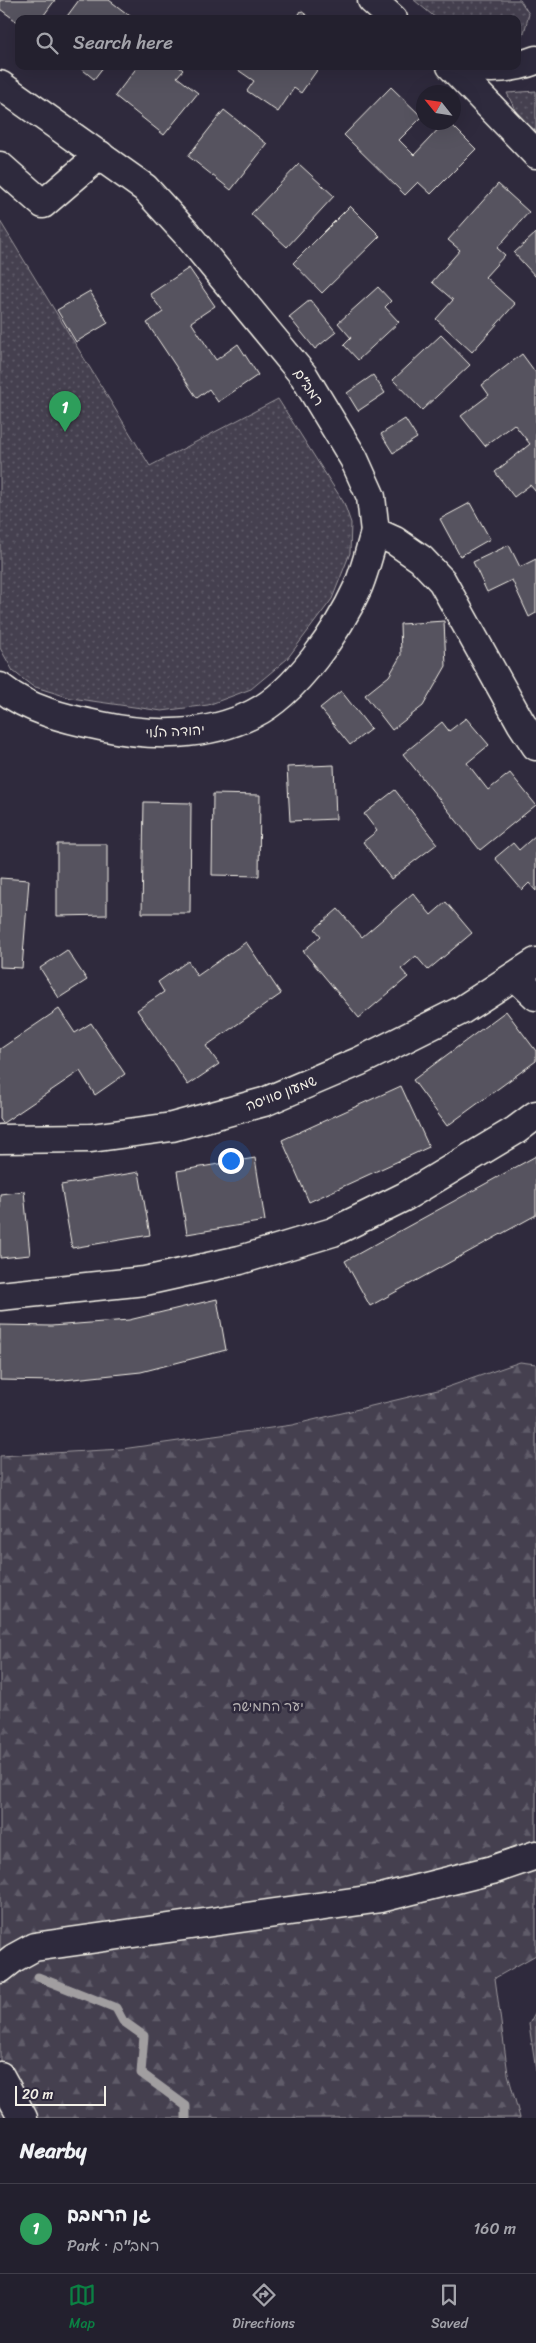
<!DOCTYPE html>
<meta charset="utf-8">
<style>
body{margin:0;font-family:Sriracha,"Playpen Sans Hebrew",sans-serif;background:#2f2d3a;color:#f1f3f6}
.compass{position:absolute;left:416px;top:85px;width:45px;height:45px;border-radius:50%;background:#23202e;box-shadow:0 5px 20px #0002;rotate:300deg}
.scale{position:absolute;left:15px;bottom:12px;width:91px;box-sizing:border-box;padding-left:5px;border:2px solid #f4f1e8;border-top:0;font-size:14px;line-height:18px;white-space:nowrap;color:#f4f1e8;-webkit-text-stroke:4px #2f2a3d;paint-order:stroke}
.you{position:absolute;left:230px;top:1160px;width:18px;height:18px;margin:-12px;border:4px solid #fff;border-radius:50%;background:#1a73e8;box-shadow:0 0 0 8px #1a73e833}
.badge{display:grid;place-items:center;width:32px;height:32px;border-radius:50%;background:#0b8043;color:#fff;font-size:16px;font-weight:700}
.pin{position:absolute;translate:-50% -41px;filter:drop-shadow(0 1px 2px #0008)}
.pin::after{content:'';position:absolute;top:26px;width:18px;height:15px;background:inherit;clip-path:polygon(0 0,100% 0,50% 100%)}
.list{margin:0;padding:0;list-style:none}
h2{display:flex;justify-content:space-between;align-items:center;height:65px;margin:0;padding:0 20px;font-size:21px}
h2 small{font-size:16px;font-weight:400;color:#a3a3aa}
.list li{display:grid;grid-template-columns:32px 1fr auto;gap:15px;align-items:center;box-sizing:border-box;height:90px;padding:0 20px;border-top:1px solid #403e4a}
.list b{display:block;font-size:19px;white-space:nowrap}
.list p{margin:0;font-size:16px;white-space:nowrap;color:#a3a3aa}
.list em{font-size:16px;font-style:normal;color:#a3a3aa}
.icon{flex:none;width:28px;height:28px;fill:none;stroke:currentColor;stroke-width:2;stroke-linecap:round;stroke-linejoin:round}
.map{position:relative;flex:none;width:536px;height:2118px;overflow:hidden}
.search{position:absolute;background:#23202e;box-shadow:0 5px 20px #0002;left:15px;right:15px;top:15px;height:55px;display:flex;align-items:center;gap:12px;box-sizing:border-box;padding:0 18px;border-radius:10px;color:#a3a3aa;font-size:19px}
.sheet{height:155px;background:#23202e}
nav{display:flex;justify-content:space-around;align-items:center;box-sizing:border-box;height:70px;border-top:1px solid #403e4a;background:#23202e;font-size:14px;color:#a3a3aa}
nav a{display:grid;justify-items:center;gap:2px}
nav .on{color:#0b8043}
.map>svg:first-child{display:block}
</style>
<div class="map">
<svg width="536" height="2118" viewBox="0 0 536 2118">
<defs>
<pattern id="grass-tufts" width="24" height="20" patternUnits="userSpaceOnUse" patternTransform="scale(1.25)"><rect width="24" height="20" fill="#454050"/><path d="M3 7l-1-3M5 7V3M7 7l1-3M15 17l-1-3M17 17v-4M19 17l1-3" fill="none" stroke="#605c69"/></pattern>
<pattern id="forest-firs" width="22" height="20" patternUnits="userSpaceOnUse" patternTransform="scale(1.25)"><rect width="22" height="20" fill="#454050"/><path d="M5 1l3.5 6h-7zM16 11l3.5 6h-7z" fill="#605c69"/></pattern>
<pattern id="park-dots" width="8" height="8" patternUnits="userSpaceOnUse" patternTransform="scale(1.25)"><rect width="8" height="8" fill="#454050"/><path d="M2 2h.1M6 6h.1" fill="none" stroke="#605c69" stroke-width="1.8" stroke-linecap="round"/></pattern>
</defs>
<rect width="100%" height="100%" fill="#2f2a3d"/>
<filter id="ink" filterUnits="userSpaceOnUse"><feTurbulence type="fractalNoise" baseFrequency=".02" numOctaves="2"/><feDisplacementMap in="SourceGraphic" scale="10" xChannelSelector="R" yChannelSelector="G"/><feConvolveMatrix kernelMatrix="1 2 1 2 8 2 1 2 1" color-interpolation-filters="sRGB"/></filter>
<g filter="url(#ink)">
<path fill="url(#grass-tufts)" stroke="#9c989c" d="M536 2011V2071L529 2024Z"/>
<path fill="url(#forest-firs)" stroke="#9c989c" d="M520 1362 536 1364V1955L495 1978 508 2074 520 2118H0V1456L122 1449 292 1425 442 1389Z"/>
<g fill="url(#park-dots)" stroke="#9c989c">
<path d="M414 0H520L529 14 524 33 517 38V19H437Z"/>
<path d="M536 91V131L518 116 507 93Z"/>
<path d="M0 221 150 466 278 399 344 503 351 523 350 553 332 599 287 659 251 689 208 705 162 711 71 698 32 686 13 671 0 648Z"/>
</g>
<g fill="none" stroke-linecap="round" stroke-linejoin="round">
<path stroke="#a19ea0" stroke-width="9" d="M38 1977 116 2008 123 2021 144 2036 141 2073 186 2106V2118"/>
</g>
<g fill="#56525f" stroke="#f4f1e8">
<path d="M0 0H55L41 19H19V23L0 9Z"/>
<path d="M79 0H109L134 19H65Z"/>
<path d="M301 11 312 19H296Z"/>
<path d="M78 66H104L94 79Z"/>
<path d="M138 66H178L183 70 177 77 198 93 164 135 115 96Z"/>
<path d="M241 66H320L301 93 294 88 278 112 247 91 254 81 238 70Z"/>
<path d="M391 87 422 117 399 140 414 155 445 122H449L476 149 431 194 418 182 405 195 344 135Z"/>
<path d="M224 110 267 144 231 190 188 156Z"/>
<path d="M299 164 334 196 287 247 251 214Z"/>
<path d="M498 184 529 212 497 248 505 255 485 277 515 304 472 352 436 319 453 300 432 282 460 250 448 240Z"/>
<path d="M350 206 380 236 322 293 293 263Z"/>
<path d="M536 233V277L514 253Z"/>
<path d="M189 268 215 306 191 322 216 360 238 344 258 375 218 402 209 389 197 398 147 323 163 312 150 294Z"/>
<path d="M378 287 391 301 385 307 399 322 358 360 344 345 351 338 338 323Z"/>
<path d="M90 291 108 323 76 342 57 310Z"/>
<path d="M310 300 336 332 315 349 289 317Z"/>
<path d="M441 335 470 365 422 410 393 380Z"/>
<path d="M522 354 536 373V492L530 485 514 497 495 472 530 444 514 424 485 446 461 416 489 395 482 385Z"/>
<path d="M373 375 385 393 358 411 347 393Z"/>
<path d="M405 419 417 438 393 453 381 434Z"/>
<path d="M470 503 490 539 460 556 440 519Z"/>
<path d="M509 545 520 567 536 559V613L529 617 512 580 487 592 473 562Z"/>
<path d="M444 621 446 666 423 706 392 730 365 695 389 676 401 655 400 624Z"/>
<path d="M341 691 371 729 350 745 320 708Z"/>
<path d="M466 718 489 745 467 763 488 790 510 773 536 805 480 850 403 754 442 722 449 731Z"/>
<path d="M334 765 336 819 290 821 287 767Z"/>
<path d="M395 790 437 844 391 879 363 842 377 831 364 814Z"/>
<path d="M213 794 260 795 259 876 212 875Z"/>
<path d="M144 802 191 803 190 913H142Z"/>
<path d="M536 835V891L529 883 522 890 495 858 513 843 519 850Z"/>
<path d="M57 844H107V915L57 916Z"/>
<path d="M0 878 29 880 22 968 0 967Z"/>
<path d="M413 893 431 915 446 902 472 933 428 970 416 956 401 969 408 977 359 1018 303 951 321 936 315 929 338 909 362 937Z"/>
<path d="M246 942 281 994 206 1046 219 1064 188 1085 137 1010 164 992 158 982 188 961 197 976Z"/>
<path d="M67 950 87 980 59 998 40 968Z"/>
<path d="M59 1009 75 1033 91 1023 125 1074 95 1095 80 1071 3 1123 0 1119V1049Z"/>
<path d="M506 1011 536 1051V1061L447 1126 413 1080Z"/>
<path d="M401 1086 429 1147 309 1202 282 1140Z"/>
<path d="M536 1156V1215L370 1306 345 1261Z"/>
<path d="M255 1158 265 1221 187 1234 177 1171Z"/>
<path d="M139 1172 150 1235 72 1248 61 1185Z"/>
<path d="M24 1191 30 1255 0 1258V1194Z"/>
<path d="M217 1299 226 1350 141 1372 54 1381 0 1380V1325L51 1326 129 1320Z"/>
</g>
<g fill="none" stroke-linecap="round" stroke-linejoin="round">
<defs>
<g id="minor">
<path d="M372 0 393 19"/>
<path d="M451 66 536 154"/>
<path d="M467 66C492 70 513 69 536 60"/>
<path d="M0 85 145 188 187 234 304 376 354 459 371 497 375 532 395 541 421 559 442 581 521 723 536 746"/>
<path d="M0 166 43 204 100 155"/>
<path d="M0 687C28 710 67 719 101 726 151 737 207 737 253 714 296 693 339 629 358 587 365 570 370 550 375 532"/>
<path d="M515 976 536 996"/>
<path d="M0 1139 91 1138 172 1127 264 1102 360 1061 462 1010 536 962"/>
<path d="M0 1296 145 1281 240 1260 333 1232 406 1196 516 1130 536 1115"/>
<path d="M0 1969 14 1958 34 1947 381 1898 492 1870 536 1855"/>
<path d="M0 2076 23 2118"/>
</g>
</defs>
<use href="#minor" stroke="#f4f1e8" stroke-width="31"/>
<use href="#minor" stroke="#2f2a3d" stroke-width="28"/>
</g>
</g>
<g text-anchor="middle" stroke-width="5" stroke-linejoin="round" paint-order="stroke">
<g font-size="14" fill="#f4f1e8" stroke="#2f2a3d">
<text transform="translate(309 387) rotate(56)" y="5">רמב"ם</text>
<text transform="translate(175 731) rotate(-3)" y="5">יהודה הלוי</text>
<text transform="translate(281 1093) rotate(-21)" y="5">שמעון סוויסה</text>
</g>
<g font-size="14" fill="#b7b3b3" stroke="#2f2a3d">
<text x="268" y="1711">יער החמישה</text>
</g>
</g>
</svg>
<svg class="compass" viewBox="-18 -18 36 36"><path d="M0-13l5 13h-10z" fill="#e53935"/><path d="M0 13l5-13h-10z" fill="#a3a3aa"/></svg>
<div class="scale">20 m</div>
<div class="you"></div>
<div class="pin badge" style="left:65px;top:432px;background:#2e9e5b">1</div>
<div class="search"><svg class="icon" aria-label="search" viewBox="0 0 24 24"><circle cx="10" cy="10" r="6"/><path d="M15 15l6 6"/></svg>Search here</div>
</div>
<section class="sheet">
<h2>Nearby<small></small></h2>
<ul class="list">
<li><span class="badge" style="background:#2e9e5b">1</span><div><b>גן הרמבם</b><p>Park · רמב&quot;ם</p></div><em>160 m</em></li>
</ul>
</section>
<nav>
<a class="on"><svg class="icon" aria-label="map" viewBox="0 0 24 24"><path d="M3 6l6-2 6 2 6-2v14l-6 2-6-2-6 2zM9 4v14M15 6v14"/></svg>Map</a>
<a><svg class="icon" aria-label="directions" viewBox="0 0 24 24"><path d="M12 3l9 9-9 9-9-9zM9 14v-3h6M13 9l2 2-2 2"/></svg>Directions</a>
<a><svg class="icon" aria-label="saved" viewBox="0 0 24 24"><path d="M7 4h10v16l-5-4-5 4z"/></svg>Saved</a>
</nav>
